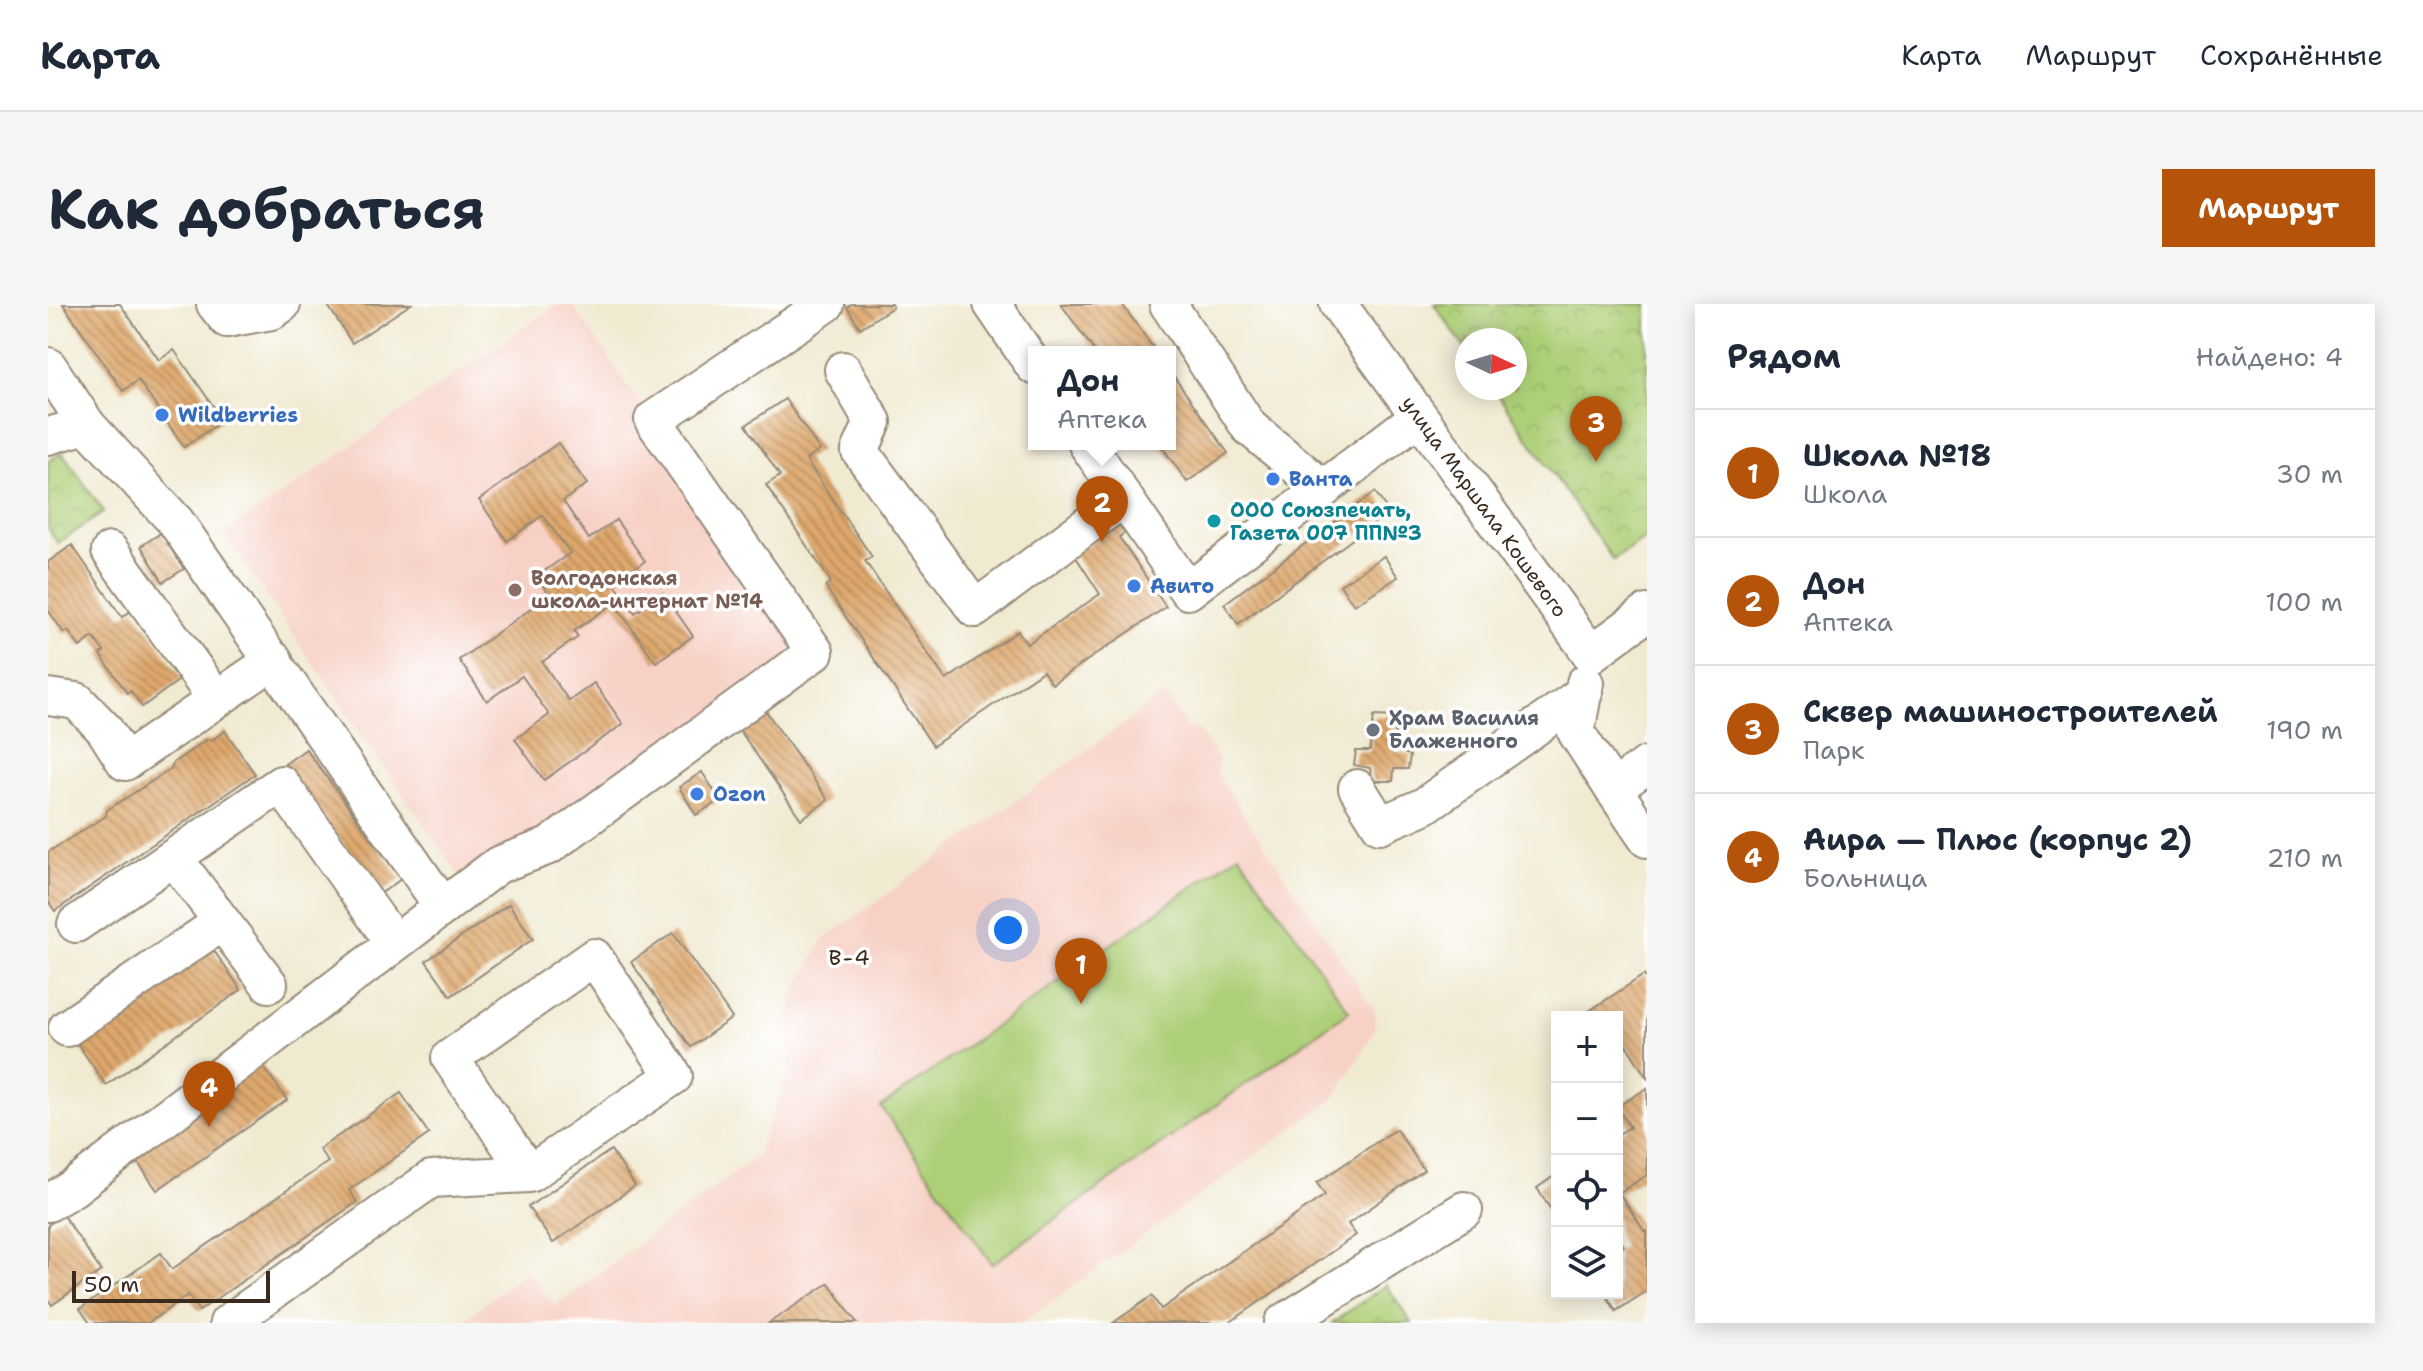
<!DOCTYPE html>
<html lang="ru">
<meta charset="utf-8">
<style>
body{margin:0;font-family:"Shantell Sans",sans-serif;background:#f6f6f7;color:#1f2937}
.controls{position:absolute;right:24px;bottom:24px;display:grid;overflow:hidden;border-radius:0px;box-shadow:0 4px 20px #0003}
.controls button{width:72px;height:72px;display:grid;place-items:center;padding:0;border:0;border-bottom:2px solid #e0e1e3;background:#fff;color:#1f2937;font:40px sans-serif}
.compass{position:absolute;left:1407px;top:24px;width:72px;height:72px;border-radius:50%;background:#fff;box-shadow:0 4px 20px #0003;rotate:94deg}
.scale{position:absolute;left:24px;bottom:20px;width:198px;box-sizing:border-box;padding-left:8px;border:4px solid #3b2a1e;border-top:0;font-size:22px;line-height:28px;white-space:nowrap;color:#3b2a1e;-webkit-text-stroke:6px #fff;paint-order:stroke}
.you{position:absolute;left:960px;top:626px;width:28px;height:28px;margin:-20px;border:6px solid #fff;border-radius:50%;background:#1a73e8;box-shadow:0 0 0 12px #1a73e833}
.badge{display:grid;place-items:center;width:52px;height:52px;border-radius:50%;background:#b45309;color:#fff;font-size:26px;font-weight:700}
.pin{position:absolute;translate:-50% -66px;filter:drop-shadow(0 2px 4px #0008)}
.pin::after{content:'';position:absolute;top:42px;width:28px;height:24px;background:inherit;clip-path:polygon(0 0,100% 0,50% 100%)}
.popup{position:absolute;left:980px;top:42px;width:148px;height:104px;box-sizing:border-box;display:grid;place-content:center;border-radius:0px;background:#fff;filter:drop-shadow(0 2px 6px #0005);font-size:26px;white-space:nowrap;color:#747a83}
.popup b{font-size:30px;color:#1f2937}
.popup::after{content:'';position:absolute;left:50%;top:100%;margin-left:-16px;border:16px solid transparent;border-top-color:#fff}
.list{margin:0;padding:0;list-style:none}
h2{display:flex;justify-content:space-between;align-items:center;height:104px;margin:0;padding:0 32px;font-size:34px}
h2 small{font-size:26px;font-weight:400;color:#747a83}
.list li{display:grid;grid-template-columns:52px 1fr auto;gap:24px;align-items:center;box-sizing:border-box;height:128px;padding:0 32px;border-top:2px solid #e0e1e3}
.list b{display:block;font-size:30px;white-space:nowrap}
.list p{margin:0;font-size:26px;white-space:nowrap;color:#747a83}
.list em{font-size:26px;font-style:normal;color:#747a83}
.icon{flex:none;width:44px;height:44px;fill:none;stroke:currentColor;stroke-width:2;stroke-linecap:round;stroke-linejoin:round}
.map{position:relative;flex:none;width:1599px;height:1019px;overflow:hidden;border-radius:0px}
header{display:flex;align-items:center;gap:48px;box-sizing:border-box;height:112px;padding:0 40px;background:#fff;border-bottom:2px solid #e0e1e3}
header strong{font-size:38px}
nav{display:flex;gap:44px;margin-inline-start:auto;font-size:28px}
.intro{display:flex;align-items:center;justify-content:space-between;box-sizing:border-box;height:192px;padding:0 48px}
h1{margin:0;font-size:56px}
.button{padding:20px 36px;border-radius:0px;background:#b45309;color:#fff;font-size:28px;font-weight:700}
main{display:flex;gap:48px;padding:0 48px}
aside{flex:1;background:#fff;border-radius:0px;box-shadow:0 4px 20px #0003}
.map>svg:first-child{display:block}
</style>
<header>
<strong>Карта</strong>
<nav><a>Карта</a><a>Маршрут</a><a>Сохранённые</a></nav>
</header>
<div class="intro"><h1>Как добраться</h1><a class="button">Маршрут</a></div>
<main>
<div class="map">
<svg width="1599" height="1019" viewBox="0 0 1599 1019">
<defs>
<pattern id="park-crowns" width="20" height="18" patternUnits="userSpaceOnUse" patternTransform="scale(2)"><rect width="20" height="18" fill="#adcf77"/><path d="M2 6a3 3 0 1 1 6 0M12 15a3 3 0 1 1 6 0" fill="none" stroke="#96b266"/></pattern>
<pattern id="building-back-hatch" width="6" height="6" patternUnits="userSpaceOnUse" patternTransform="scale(2)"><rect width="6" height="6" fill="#dea86d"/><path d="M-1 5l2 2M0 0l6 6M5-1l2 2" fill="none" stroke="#b58959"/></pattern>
</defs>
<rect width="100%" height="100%" fill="#fff"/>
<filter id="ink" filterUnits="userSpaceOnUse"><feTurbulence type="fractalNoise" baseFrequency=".0125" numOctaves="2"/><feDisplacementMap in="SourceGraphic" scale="16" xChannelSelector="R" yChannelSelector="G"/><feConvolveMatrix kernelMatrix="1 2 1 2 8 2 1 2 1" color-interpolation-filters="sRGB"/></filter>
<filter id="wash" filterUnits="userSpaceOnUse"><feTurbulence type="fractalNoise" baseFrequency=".006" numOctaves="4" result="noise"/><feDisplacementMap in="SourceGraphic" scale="32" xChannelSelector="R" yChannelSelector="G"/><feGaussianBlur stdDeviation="1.8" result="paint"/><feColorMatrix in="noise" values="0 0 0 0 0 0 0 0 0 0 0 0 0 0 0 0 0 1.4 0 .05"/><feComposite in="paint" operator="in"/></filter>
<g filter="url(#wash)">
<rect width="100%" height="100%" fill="#f0ead1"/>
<g fill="#f7d1c6">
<path d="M510 0H524L759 342 416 579 176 230Z"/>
<path d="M1117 390 1139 424 1151 426 1171 456 1169 470 1327 707V726L1286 795 974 1019H411L479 967 507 1002 708 853 740 770 745 693 774 637Z"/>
</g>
<g fill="url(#park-crowns)" stroke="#747c4a" stroke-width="2">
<path d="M1386 0H1599V233L1565 256 1445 84H1467V36H1419V47Z"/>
<path d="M14 148 56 208 10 239 0 225V158Z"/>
<path d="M1338 981 1364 1019H1284Z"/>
</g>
<path fill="#adcf77" stroke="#747c4a" stroke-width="2" d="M1191 550 1301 707 944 960 833 803Z"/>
<g id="blocks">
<g fill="url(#building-back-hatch)">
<path d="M15 0H72L111 56 126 46 175 116 136 143 90 76 75 87Z"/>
<path d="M279 0H363L304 39Z"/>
<path d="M804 0H843L845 3 812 24 799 3Z"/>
<path d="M1013 0H1074L1108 48H1047Z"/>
<path d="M1122 67 1180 149 1139 178 1112 140H1122Z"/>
<path d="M737 95 772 146 758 156 824 253 817 257 898 376 970 327 979 340 1052 290 1026 250 1076 215 1083 225 1071 233 1118 303 1004 380 995 367 885 442 777 282 783 278 718 181 732 172 698 121Z"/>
<path d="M510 139 539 180 515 197 541 235 568 216 597 257 566 279 587 309 615 289 645 332 608 358 566 299 526 327 530 333 494 358 521 397 546 379 575 420 496 476 467 435 501 411 474 372 439 397 411 356 502 291 488 273 522 249 495 211 459 237 431 196Z"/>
<path d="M1327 188 1341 208 1190 320 1176 300Z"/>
<path d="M113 229 136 265 115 278 93 242Z"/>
<path d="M24 241 74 313 86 305 134 374 94 403 83 387 79 389 52 350 56 348 45 333 32 343 20 327 16 329 0 306V258Z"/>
<path d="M1336 252 1350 273 1306 301 1292 281Z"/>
<path d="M715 403 780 496 753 515 688 421Z"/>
<path d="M1326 412 1347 413V447L1362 451 1360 465H1346L1345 477H1324L1322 464 1306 461 1308 447H1322Z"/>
<path d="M177 427 207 470 7 607 0 597V548L58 512 59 506 123 465 125 459 158 436H164Z"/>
<path d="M258 445 353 575 332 590 237 460Z"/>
<path d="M654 468 672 496 648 511 631 483Z"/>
<path d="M461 600 485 635 403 692 378 657Z"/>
<path d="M625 629 684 714 643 743 583 658Z"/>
<path d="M164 644 193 686 58 781 29 739Z"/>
<path d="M1596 671 1599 676V774L1579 742 1569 748V713H1532Z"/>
<path d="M213 759 239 796 109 886 84 850Z"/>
<path d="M1599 784V871L1571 889 1597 928 1599 927V987L1568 1007 1557 989H1569V947L1576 942 1569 930V831L1582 823 1569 803Z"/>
<path d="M353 789 381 830 301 886 309 898 151 1007 140 991 100 1019H42L32 1005 113 949 124 965 280 858 271 845Z"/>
<path d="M1348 825 1376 866 1300 920 1308 931 1181 1019H1065L1104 992 1113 1005 1277 891 1269 879Z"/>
<path d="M563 846 587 882 505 939 480 903Z"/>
<path d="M1509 870V915L1489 884Z"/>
<path d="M15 911 53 967 4 1001 0 995V921Z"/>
<path d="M781 979 809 1019H721Z"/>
</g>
</g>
</g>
<g filter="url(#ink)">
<use href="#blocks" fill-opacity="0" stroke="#968a78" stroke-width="2"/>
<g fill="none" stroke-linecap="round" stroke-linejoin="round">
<defs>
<g id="minor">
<path d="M167 0 179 15 224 7 234 0"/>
<path d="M944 0 986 62"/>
<path d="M1120 0 1201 123 1276 185"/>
<path id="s1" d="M1290 0 1543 350"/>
<path d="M0 62 39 121 128 218 395 603"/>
<path d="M795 66 825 118 812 147 927 305 1076 194"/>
<path d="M0 132 39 121"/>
<path d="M1039 140 1140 287 1370 113"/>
<path d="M62 247 168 395"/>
<path d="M1543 350 1599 309"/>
<path d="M1537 379 1528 428 1565 485 1599 461"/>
<path d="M0 393 29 397 56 425 77 458 226 356"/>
<path d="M1309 484 1332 521 1376 502 1536 389"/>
<path d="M1565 485 1599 535"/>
<path d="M126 554 221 680"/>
<path d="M28 620 233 480 346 639"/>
<path d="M19 724 174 618"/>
<path d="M0 899 25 884 450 561 501 542 767 348 605 116 778 0"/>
<path d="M180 1019 383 875 481 870 626 772 546 653 402 754 481 870"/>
<path d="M1235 1019 1416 906"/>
</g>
</defs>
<use href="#minor" stroke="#968a78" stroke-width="40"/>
<use href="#minor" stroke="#fff" stroke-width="36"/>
</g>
</g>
<g fill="#3f7fe0" stroke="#fff" stroke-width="3">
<circle cx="114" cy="111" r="8"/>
<circle cx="1225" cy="175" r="8"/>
<circle cx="1086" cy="282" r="8"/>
<circle cx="649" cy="490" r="8"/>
</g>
<circle fill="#0f9aa8" stroke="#fff" stroke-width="3" cx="1166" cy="217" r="8"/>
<circle fill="#8d6e63" stroke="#fff" stroke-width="3" cx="467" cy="286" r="8"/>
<circle fill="#6b7280" stroke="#fff" stroke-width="3" cx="1325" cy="426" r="8"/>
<g text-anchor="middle" stroke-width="7" stroke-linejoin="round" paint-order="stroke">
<g font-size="20" font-weight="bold" fill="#366cbe" stroke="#fff" text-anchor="start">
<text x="130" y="118">Wildberries</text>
<text x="1241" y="182">Ванта</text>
<text x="1102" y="289">Авито</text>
<text x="665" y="497">Ozon</text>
</g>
<g font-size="20" fill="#3b2a1e" stroke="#fff">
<text dy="7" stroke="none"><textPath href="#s1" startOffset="250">улица Маршала Кошевого</textPath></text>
</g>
<g font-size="20" font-weight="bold" fill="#0d838f" stroke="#fff" text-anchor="start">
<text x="1182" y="213">ООО Союзпечать,<tspan x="1182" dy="23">Газета 007 ПП№3</tspan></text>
</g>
<g font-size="20" font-weight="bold" fill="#785e54" stroke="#fff" text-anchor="start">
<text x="483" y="281">Волгодонская<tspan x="483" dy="23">школа-интернат №14</tspan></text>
</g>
<g font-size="20" font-weight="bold" fill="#5b616d" stroke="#fff" text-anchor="start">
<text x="1341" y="421">Храм Василия<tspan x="1341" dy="23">Блаженного</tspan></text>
</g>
<g font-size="22" letter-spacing="2" fill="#3b2a1e" stroke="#fff">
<text x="802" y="661">В-4</text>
</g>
</g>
</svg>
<div class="controls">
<button>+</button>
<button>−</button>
<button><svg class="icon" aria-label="locate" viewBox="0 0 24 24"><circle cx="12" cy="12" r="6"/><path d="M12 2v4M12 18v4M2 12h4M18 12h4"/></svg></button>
<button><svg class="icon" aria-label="layers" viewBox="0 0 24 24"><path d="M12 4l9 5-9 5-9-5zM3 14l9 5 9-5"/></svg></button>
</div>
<svg class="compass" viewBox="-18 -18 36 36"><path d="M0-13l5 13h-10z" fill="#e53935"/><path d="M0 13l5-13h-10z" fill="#747a83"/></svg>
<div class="scale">50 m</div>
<div class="you"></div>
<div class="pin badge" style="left:1033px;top:700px">1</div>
<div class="pin badge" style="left:1054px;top:238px">2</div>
<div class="popup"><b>Дон</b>Аптека</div>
<div class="pin badge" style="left:1548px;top:158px">3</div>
<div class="pin badge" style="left:161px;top:823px">4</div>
</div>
<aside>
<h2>Рядом<small>Найдено: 4</small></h2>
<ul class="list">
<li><span class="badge">1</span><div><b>Школа №18</b><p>Школа</p></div><em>30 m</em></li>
<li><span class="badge">2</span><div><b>Дон</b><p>Аптека</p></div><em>100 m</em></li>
<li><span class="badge">3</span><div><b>Сквер машиностроителей</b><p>Парк</p></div><em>190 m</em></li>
<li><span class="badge">4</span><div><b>Аира — Плюс (корпус 2)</b><p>Больница</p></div><em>210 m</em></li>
</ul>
</aside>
</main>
